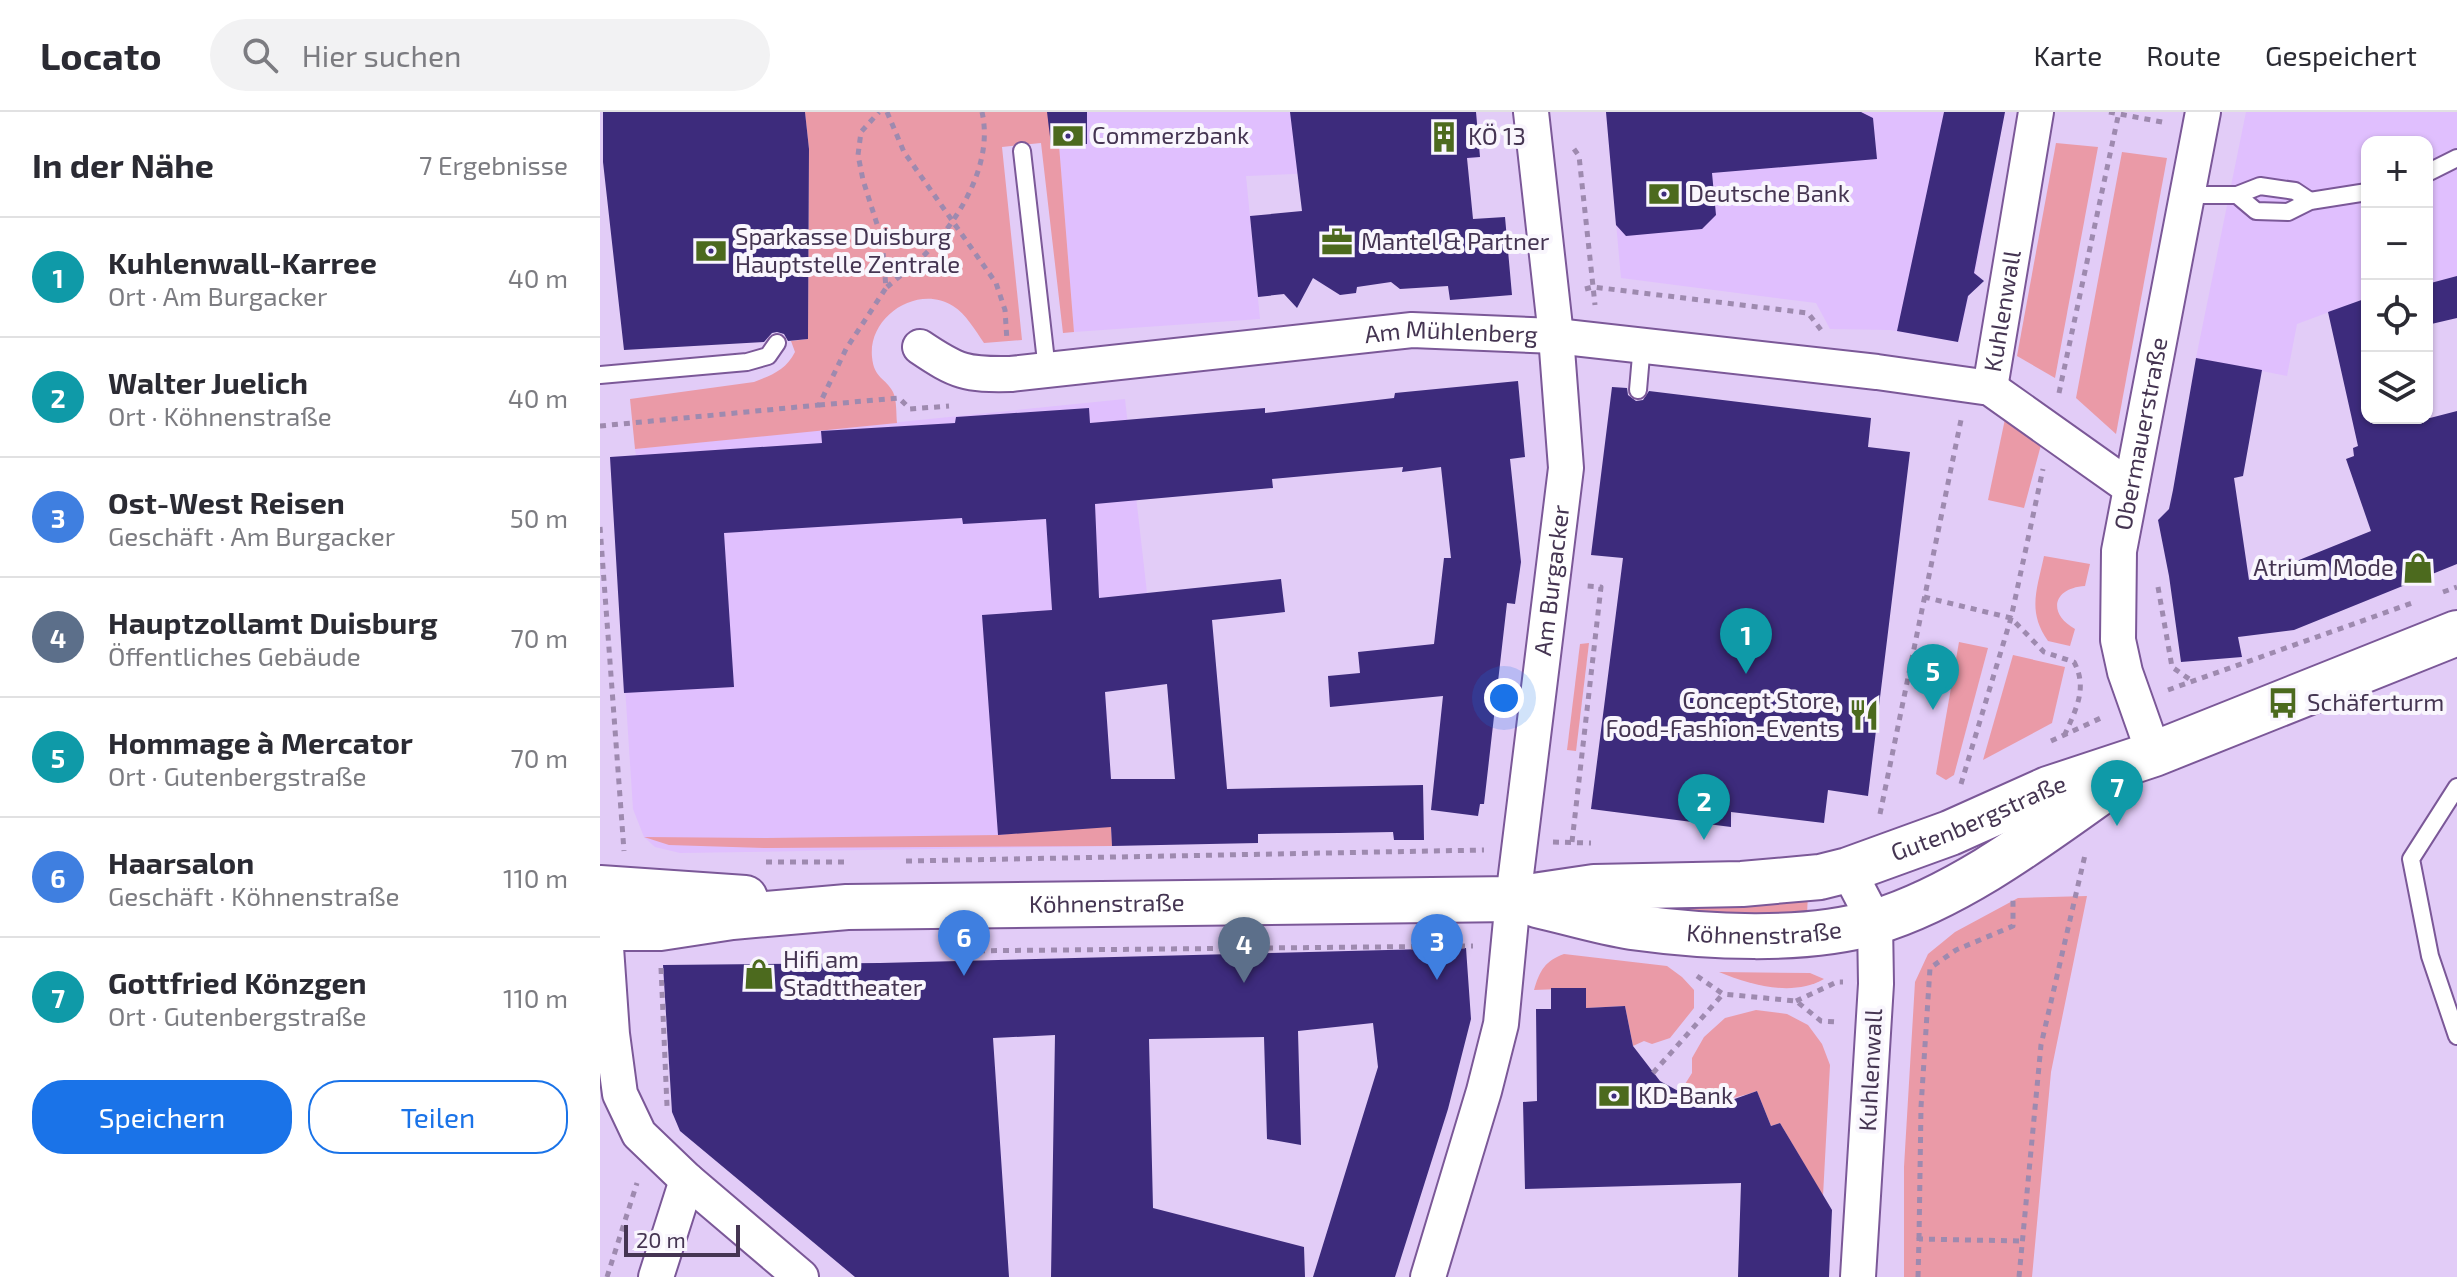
<!DOCTYPE html>
<html lang="de">
<meta charset="utf-8">
<style>
body{margin:0;font-family:"Exo 2",sans-serif;background:#f2f2f3;color:#2b2b33}
.controls{position:absolute;right:24px;top:24px;display:grid;overflow:hidden;border-radius:16px;box-shadow:0 2px 6px #0004}
.controls button{width:72px;height:72px;display:grid;place-items:center;padding:0;border:0;border-bottom:2px solid #e1e1e2;background:#fff;color:#2b2b33;font:40px sans-serif}
.scale{position:absolute;left:24px;bottom:20px;width:116px;box-sizing:border-box;padding-left:8px;border:4px solid #453552;border-top:0;font-size:22px;line-height:28px;white-space:nowrap;color:#453552;-webkit-text-stroke:6px #f9f6fd;paint-order:stroke}
.you{position:absolute;left:904px;top:586px;width:28px;height:28px;margin:-20px;border:6px solid #fff;border-radius:50%;background:#1a73e8;box-shadow:0 0 0 12px #1a73e833}
.badge{display:grid;place-items:center;width:52px;height:52px;border-radius:50%;background:#1a73e8;color:#fff;font-size:26px;font-weight:700}
.pin{position:absolute;translate:-50% -66px;filter:drop-shadow(0 2px 4px #0008)}
.pin::after{content:'';position:absolute;top:42px;width:28px;height:24px;background:inherit;clip-path:polygon(0 0,100% 0,50% 100%)}
.list{margin:0;padding:0;list-style:none}
h2{display:flex;justify-content:space-between;align-items:center;height:104px;margin:0;padding:0 32px;font-size:34px}
h2 small{font-size:26px;font-weight:400;color:#7c7c81}
.list li{display:grid;grid-template-columns:52px 1fr auto;gap:24px;align-items:center;box-sizing:border-box;height:120px;padding:0 32px;border-top:2px solid #e1e1e2}
.list b{display:block;font-size:30px;white-space:nowrap}
.list p{margin:0;font-size:26px;white-space:nowrap;color:#7c7c81}
.list em{font-size:26px;font-style:normal;color:#7c7c81}
.actions{display:flex;gap:16px;padding:24px 32px}
.actions a{flex:1;padding:18px 0;border:2px solid #1a73e8;border-radius:32px;text-align:center;font-size:28px;color:#1a73e8}
.actions .main{background:#1a73e8;color:#fff}
.icon{flex:none;width:44px;height:44px;fill:none;stroke:currentColor;stroke-width:2;stroke-linecap:round;stroke-linejoin:round}
.map{position:relative;flex:none;width:1857px;height:1165px;overflow:hidden}
header{display:flex;align-items:center;gap:48px;box-sizing:border-box;height:112px;padding:0 40px;background:#fff;border-bottom:2px solid #e1e1e2}
header strong{font-size:38px}
nav{display:flex;gap:44px;margin-inline-start:auto;font-size:28px}
.search{width:560px;height:72px;background:#f2f2f3;display:flex;align-items:center;gap:20px;box-sizing:border-box;padding:0 28px;border-radius:44px;color:#7c7c81;font-size:30px}
main{display:flex}
aside{flex:1;background:#fff}
.map>svg:first-child{display:block}
</style>
<header>
<strong>Locato</strong>
<div class="search"><svg class="icon" aria-label="search" viewBox="0 0 24 24"><circle cx="10" cy="10" r="6"/><path d="M15 15l6 6"/></svg>Hier suchen</div>
<nav><a>Karte</a><a>Route</a><a>Gespeichert</a></nav>
</header>
<main>
<aside>
<h2>In der Nähe<small>7 Ergebnisse</small></h2>
<ul class="list">
<li><span class="badge" style="background:#0f9aa8">1</span><div><b>Kuhlenwall-Karree</b><p>Ort · Am Burgacker</p></div><em>40 m</em></li>
<li><span class="badge" style="background:#0f9aa8">2</span><div><b>Walter Juelich</b><p>Ort · Köhnenstraße</p></div><em>40 m</em></li>
<li><span class="badge" style="background:#3f7fe0">3</span><div><b>Ost-West Reisen</b><p>Geschäft · Am Burgacker</p></div><em>50 m</em></li>
<li><span class="badge" style="background:#5c6f8a">4</span><div><b>Hauptzollamt Duisburg</b><p>Öffentliches Gebäude</p></div><em>70 m</em></li>
<li><span class="badge" style="background:#0f9aa8">5</span><div><b>Hommage à Mercator</b><p>Ort · Gutenbergstraße</p></div><em>70 m</em></li>
<li><span class="badge" style="background:#3f7fe0">6</span><div><b>Haarsalon</b><p>Geschäft · Köhnenstraße</p></div><em>110 m</em></li>
<li><span class="badge" style="background:#0f9aa8">7</span><div><b>Gottfried Könzgen</b><p>Ort · Gutenbergstraße</p></div><em>110 m</em></li>
</ul>
<div class="actions"><a class="main">Speichern</a><a>Teilen</a></div>
</aside>
<div class="map">
<svg width="1857" height="1165" viewBox="0 0 1857 1165">
<rect width="100%" height="100%" fill="#e2ccf7"/>
<g fill="#e0bffe">
<path d="M448 0H876L880 45 811 57 646 64 660 207 474 220 459 34 451 33Z"/>
<path d="M1006 0H1405L1375 161 1380 165V173L1375 178H1370L1358 230 1290 218 1230 217 1216 191 1021 166Z"/>
<path d="M1646 0H1857V164L1827 172V30H1767V186L1697 212 1687 264 1596 246Z"/>
<path d="M525 287 547 481 499 486 511 669 512 734 80 741 55 735 44 725 33 697 10 345 36 343 35 337Z"/>
</g>
<g fill="#ea9aa7">
<path d="M205 0H448L451 33H459L474 220 463 221 441 31 402 35 422 228 384 231C375 218 366 202 353 194 318 172 268 204 272 245 274 267 286 266 293 280 297 288 296 302 297 311L35 337 30 287 154 270C172 263 186 258 195 240L191 229 208 227 209 37Z"/>
<path d="M1456 31 1498 35 1455 266 1417 244Z"/>
<path d="M1522 40 1567 46 1516 322 1476 286Z"/>
<path d="M1405 307 1441 333 1424 396 1388 388Z"/>
<path d="M1444 444 1490 452 1485 474C1453 476 1447 501 1475 517L1470 534 1448 529C1427 499 1437 478 1444 444Z"/>
<path d="M1359 530 1388 536 1354 663 1346 668 1336 662Z"/>
<path d="M989 531 976 639 967 638 980 532Z"/>
<path d="M1413 543 1465 555 1452 611 1383 648Z"/>
<path d="M511 712 512 734 166 736 69 733 44 725 166 726 398 723Z"/>
<path d="M1208 782 1207 802 1154 807 1039 801V785Z"/>
<path d="M1487 784 1451 960 1432 1165H1304V1055L1315 870 1328 842 1355 820 1418 786Z"/>
<path d="M964 842 1067 854 1082 865 1094 878V896L1070 926 1052 932 1044 929 1033 934 1025 894 986 896 985 876 934 878C940 858 945 849 964 842Z"/>
<path d="M1119 860 1210 861 1224 867C1193 885 1150 873 1119 860Z"/>
<path d="M1156 898 1187 902 1208 913 1222 932 1230 953 1223 1084 1180 1011 1171 1014 1157 979C1126 990 1111 990 1080 980L1092 961V946L1104 925 1125 906Z"/>
</g>
<g fill="#3d2b7c" fill-rule="evenodd">
<path d="M3 0H205L209 37 208 227 188 229 184 222 177 220 172 221 164 230 24 238 3 50Z"/>
<path d="M447 0H487V32L451 33Z"/>
<path d="M690 0H876L880 45 867 46 873 107 905 105 912 183 850 188 848 174 800 177 791 170 757 175 756 181 740 183 713 166 697 196 684 182 658 185 650 104 702 99Z"/>
<path d="M1006 0H1261L1273 6 1277 47 1112 61 1116 103 1102 117 1026 124 1016 113Z"/>
<path d="M1344 0H1405L1374 161 1384 169 1368 184 1358 230 1297 219Z"/>
<path d="M1857 164V206L1827 213V172Z"/>
<path d="M1767 186V306H1830L1857 299V452L1694 518 1638 525 1642 545 1581 550 1569 464 1558 408 1569 397 1573 378 1596 246 1662 258 1643 364 1634 366 1649 468 1771 419 1746 347 1754 344 1753 336 1758 334 1728 200Z"/>
<path d="M918 269 925 345 910 347 921 450 915 492 907 491 884 692H880L878 704 831 698 843 584 730 595 728 564 760 561 758 540 834 532 844 446H851L841 355 802 360 803 355 672 367 673 376 495 392 499 486 681 467 685 500 612 508 627 677 823 673 824 728H794L793 720 739 721 658 722V731L512 734 511 715 398 723 382 503 452 498 446 407 363 412 362 406 124 421 134 575 24 581 10 345 222 331 221 319 355 311 356 305 489 296 490 311 665 296V301L794 286 795 281ZM567 572 575 667H511L505 580Z"/>
<path d="M1012 275 1027 276 1028 283 1036 289 1043 288 1049 279 1271 306 1268 335 1310 340 1268 684 1228 678 1224 711 1131 700V715L991 697 1023 446 991 443Z"/>
<path d="M866 836 871 907 848 997 795 1165H713L778 955 773 911 698 919 701 1033 667 1027 664 925 549 927 553 1096 704 1135 705 1165H451L455 923 393 926 409 1165H255L80 1019 72 1000 63 853 280 851Z"/>
<path d="M951 876H986V896L1025 894 1033 934 1060 969 1080 980 1101 987 1129 989 1157 979 1171 1014 1180 1011 1232 1098 1229 1165H1138L1141 1071 925 1077 923 990 937 989 936 897H951Z"/>
</g>
<g fill="none" stroke-linecap="round" stroke-linejoin="round">
<defs>
<g id="lane">
<path d="M422 39 447 258"/>
<path d="M1827 61 1857 46"/>
<path d="M1587 83H1637L1660 74 1695 79 1710 89"/>
<path d="M1637 83 1656 99 1688 100 1710 89 1767 80"/>
<path d="M0 263 147 250 168 244 177 231"/>
<path d="M1038 278 1042 232"/>
<path d="M1857 675 1811 747 1830 844 1857 924"/>
</g>
<g id="street">
<path id="s1" d="M320 235C357 260 366 263 411 262L812 218 956 224 1277 260 1390 276 1531 376"/>
<path id="s2" d="M1390 276 1436 0"/>
<path id="s3" d="M1554 642 1525 560 1518 528 1519 439 1603 0"/>
<path d="M1248 758 1275 810 1276 872 1258 1165"/>
<path d="M3 792 12 922 20 982 39 1022 87 1068 201 1165"/>
<path d="M56 1165 87 1068"/>
<path id="s4" d="M828 1165 884 979 901 912 913 787 966 356 956 224 931 0"/>
</g>
<g id="secondary">
<path d="M0 776 145 786"/>
<path id="s5" d="M937 793C968 800 1000 810 1032 815 1105 825 1204 831 1275 810 1361 784 1444 720 1516 669"/>
<path id="s6" d="M0 816H60L132 805 247 795 913 787 994 775 1142 772 1220 765 1248 758 1350 721 1448 677 1554 642 1857 521"/>
</g>
</defs>
<use href="#lane" stroke="#7b5898" stroke-width="20"/>
<use href="#street" stroke="#7b5898" stroke-width="38"/>
<use href="#secondary" stroke="#7b5898" stroke-width="48"/>
<g stroke="#9e8aaf" stroke-width="5" stroke-dasharray="6 6" stroke-linecap="butt">
<path d="M287 0 304 40 396 171 405 198 407 229"/>
<path d="M1509 0 1567 11"/>
<path d="M974 37 979 44 995 193"/>
<path d="M287 175C302 162 320 149 333 134 364 99 393 48 382 0"/>
<path d="M985 177 993 175 1208 201 1221 218"/>
<path d="M1459 281 1519 0"/>
<path d="M219 293 299 286 310 297 349 294"/>
<path d="M0 314 219 293 246 237 286 176 282 128 263 68 258 43 261 20 279 0"/>
<path d="M0 415 24 739"/>
<path d="M1558 475 1572 555 1592 569"/>
<path d="M1843 480 1857 475"/>
<path d="M1324 485 1411 506 1444 540 1474 550C1488 576 1476 597 1465 622"/>
<path d="M1568 578 1815 490"/>
<path d="M1451 629 1503 605"/>
<path d="M1361 672 1411 506 1443 357"/>
<path d="M1280 702 1361 308"/>
<path d="M953 730 991 731"/>
<path d="M972 730 1001 475 987 474"/>
<path d="M306 749 884 738"/>
<path d="M166 750H244"/>
<path d="M355 839 873 834"/>
<path d="M61 856 67 994"/>
<path d="M1097 864 1123 882 1196 889 1221 909 1238 910"/>
<path d="M1196 889 1237 870H1243"/>
<path d="M1053 961 1123 882"/>
<path d="M1319 1127 1321 995 1330 856 1356 838 1413 814V788"/>
<path d="M7 1165 37 1071"/>
<path d="M1318 1165 1319 1127 1421 1129"/>
<path d="M1419 1165 1441 933 1485 743"/>
</g>
<use href="#lane" stroke="#fff" stroke-width="16"/>
<use href="#street" stroke="#fff" stroke-width="34"/>
<use href="#secondary" stroke="#fff" stroke-width="44"/>
</g>
<defs>
<symbol id="bank-bare" viewBox="-9 -9 18 18"><path d="M-6-4H6V4H-6ZM0-2.3a2.3 2.3 0 1 0 0 4.6a2.3 2.3 0 1 0 0-4.6Z" fill="#4c6a1e" stroke="#f9f6fd" stroke-width="2.5" paint-order="stroke"/></symbol>
<symbol id="building-bare" viewBox="-9 -9 18 18"><path d="M-4-6H4V6H1V3H-1V6H-4ZM-2.5-4.3h1.7v1.8h-1.7ZM.8-4.3h1.7v1.8H.8ZM-2.5-1h1.7V.8h-1.7ZM.8-1h1.7V.8H.8Z" fill="#4c6a1e" stroke="#f9f6fd" stroke-width="2.5" paint-order="stroke"/></symbol>
<symbol id="office-bare" viewBox="-9 -9 18 18"><path d="M-6-3h4V-5.5h4V-3h4V5H-6ZM-1-4.5V-3h2v-1.5ZM-6 0V1H6V0Z" fill="#4c6a1e" stroke="#f9f6fd" stroke-width="2.5" paint-order="stroke"/></symbol>
<symbol id="shop-bare" viewBox="-9 -9 18 18"><path d="M-5-2.5h2.3a2.7 3.5 0 0 1 5.4 0H5L5.5 6h-11ZM-1.5-2.5h3a1.5 2.3 0 0 0-3 0Z" fill="#4c6a1e" stroke="#f9f6fd" stroke-width="2.5" paint-order="stroke"/></symbol>
<symbol id="bus-bare" viewBox="-9 -9 18 18"><path d="M-5-6H5V4H4V6H2V4H-2V6H-4V4H-5ZM-3.5-4V0h7V-4ZM-3.5 1.2v1.5H-2V1.2ZM2 1.2v1.5H3.5V1.2Z" fill="#4c6a1e" stroke="#f9f6fd" stroke-width="2.5" paint-order="stroke"/></symbol>
<symbol id="restaurant-bare" viewBox="-9 -9 18 18"><path d="M-5-6h1v4h1v-4h1v4h1v-4h1v5L-1.5 .5V6h-2V.5L-5-1ZM5-6V6H3V1.5H1.5Q1.5-4 5-6Z" fill="#4c6a1e" stroke="#f9f6fd" stroke-width="2.5" paint-order="stroke"/></symbol>
</defs>
<g fill-rule="evenodd">
<use href="#bank-bare" x="446" y="2" width="44" height="44"/>
<use href="#building-bare" x="822" y="3" width="44" height="44"/>
<use href="#bank-bare" x="1042" y="60" width="44" height="44"/>
<use href="#office-bare" x="715" y="108" width="44" height="44"/>
<use href="#bank-bare" x="89" y="117" width="44" height="44"/>
<use href="#shop-bare" x="1796" y="434" width="44" height="44"/>
<use href="#bus-bare" x="1661" y="569" width="44" height="44"/>
<use href="#restaurant-bare" x="1242" y="581" width="44" height="44"/>
<use href="#shop-bare" x="137" y="840" width="44" height="44"/>
<use href="#bank-bare" x="992" y="962" width="44" height="44"/>
</g>
<g text-anchor="middle" stroke-width="8" stroke-linejoin="round" paint-order="stroke">
<g font-size="24" fill="#453552" stroke="#f9f6fd" text-anchor="start">
<text x="492" y="32">Commerzbank</text>
<text x="868" y="33">KÖ 13</text>
<text x="1088" y="90">Deutsche Bank</text>
<text x="135" y="133">Sparkasse Duisburg<tspan x="135" dy="28">Hauptstelle Zentrale</tspan></text>
<text x="761" y="138">Mantel &amp; Partner</text>
<text x="1794" y="464" text-anchor="end">Atrium Mode</text>
<text x="1240" y="597" text-anchor="end">Concept Store,<tspan x="1240" dy="28">Food-Fashion-Events</tspan></text>
<text x="1707" y="599">Schäferturm</text>
<text x="183" y="856">Hifi am<tspan x="183" dy="28">Stadttheater</tspan></text>
<text x="1038" y="992">KD-Bank</text>
</g>
<g font-size="24" fill="#453552" stroke="#f9f6fd">
<text dy="8" stroke="none"><textPath href="#s2" startOffset="78">Kuhlenwall</textPath></text>
<text dy="8" stroke="none"><textPath href="#s1" startOffset="540">Am Mühlenberg</textPath></text>
<text dy="8" stroke="none"><textPath href="#s3" startOffset="328">Obermauerstraße</textPath></text>
<text dy="8" stroke="none"><textPath href="#s4" startOffset="710">Am Burgacker</textPath></text>
<text dy="8" stroke="none"><textPath href="#s6" startOffset="1392">Gutenbergstraße</textPath></text>
<text dy="8" stroke="none"><textPath href="#s6" startOffset="508">Köhnenstraße</textPath></text>
<text dy="8" stroke="none"><textPath href="#s5" startOffset="230">Köhnenstraße</textPath></text>
<text transform="translate(1271 958) rotate(-87)" y="8">Kuhlenwall</text>
</g>
</g>
</svg>
<div class="controls">
<button>+</button>
<button>−</button>
<button><svg class="icon" aria-label="locate" viewBox="0 0 24 24"><circle cx="12" cy="12" r="6"/><path d="M12 2v4M12 18v4M2 12h4M18 12h4"/></svg></button>
<button><svg class="icon" aria-label="layers" viewBox="0 0 24 24"><path d="M12 4l9 5-9 5-9-5zM3 14l9 5 9-5"/></svg></button>
</div>
<div class="scale">20 m</div>
<div class="you"></div>
<div class="pin badge" style="left:1146px;top:562px;background:#0f9aa8">1</div>
<div class="pin badge" style="left:1104px;top:728px;background:#0f9aa8">2</div>
<div class="pin badge" style="left:837px;top:868px;background:#3f7fe0">3</div>
<div class="pin badge" style="left:644px;top:871px;background:#5c6f8a">4</div>
<div class="pin badge" style="left:1333px;top:598px;background:#0f9aa8">5</div>
<div class="pin badge" style="left:364px;top:864px;background:#3f7fe0">6</div>
<div class="pin badge" style="left:1517px;top:714px;background:#0f9aa8">7</div>
</div>
</main>
